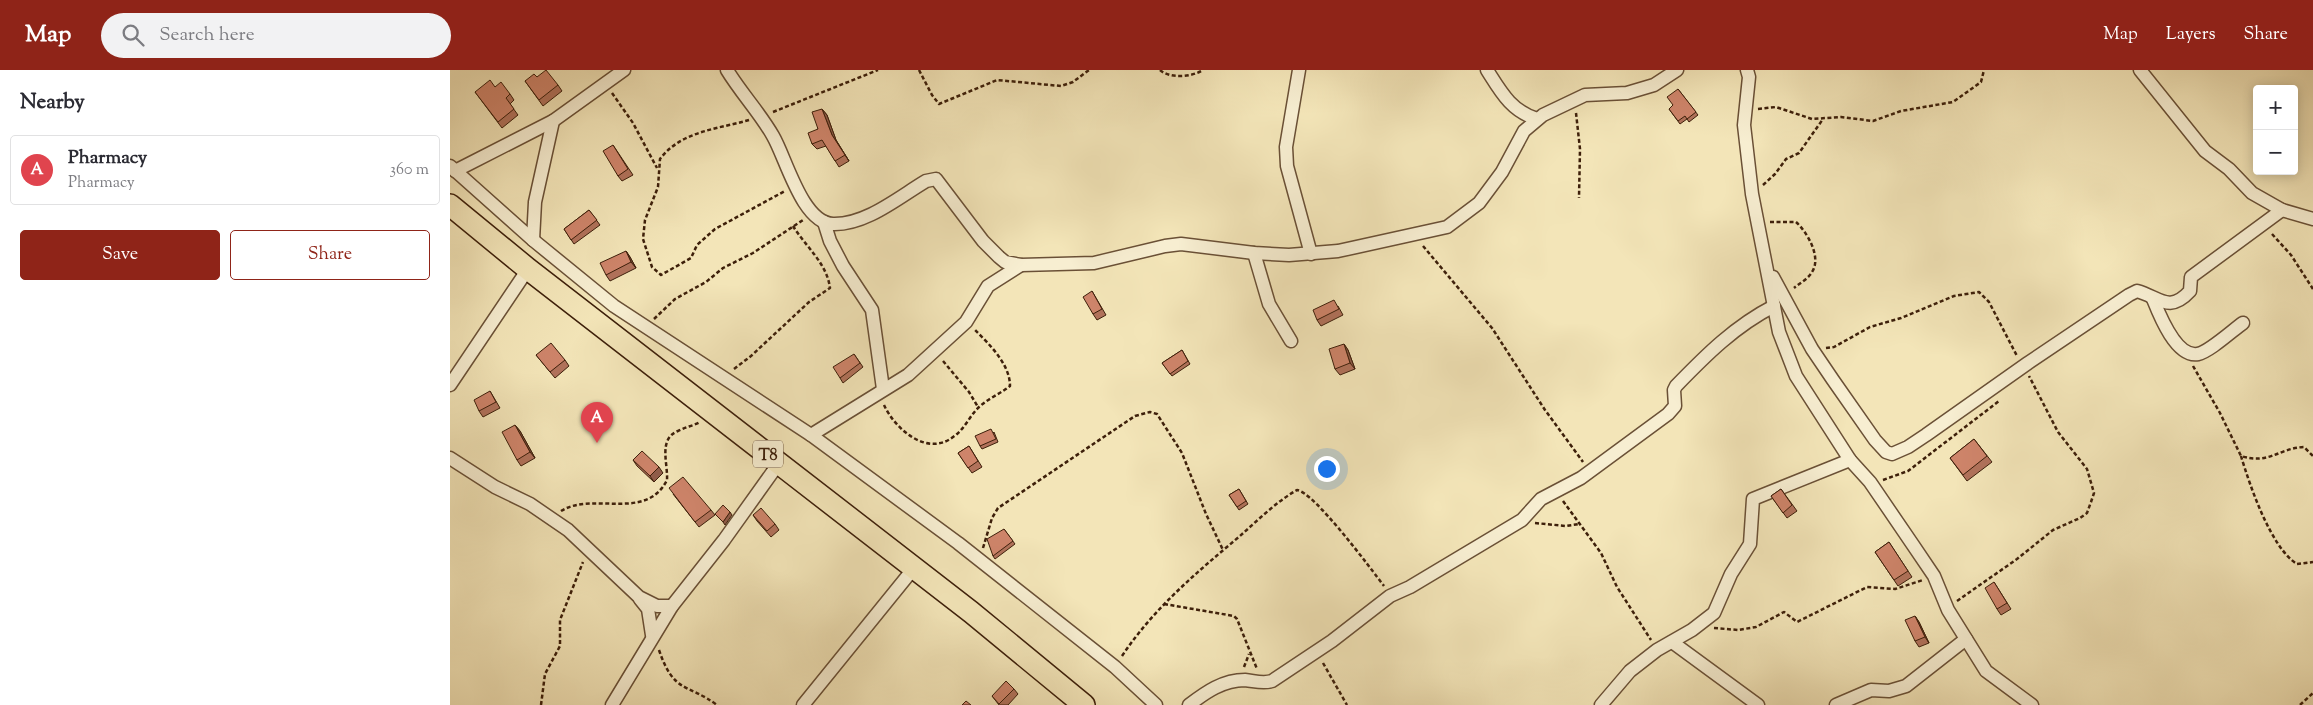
<!DOCTYPE html>
<meta charset="utf-8">
<style>
body{margin:0;font-family:"Sorts Mill Goudy",serif;background:#f2f2f3;color:#2b2b33}
.controls{position:absolute;right:15px;top:15px;display:grid;overflow:hidden;border-radius:5px;box-shadow:0 2px 12px #0003}
.controls button{width:45px;height:45px;display:grid;place-items:center;padding:0;border:0;border-bottom:1px solid #e1e1e2;background:#fff;color:#2b2b33;font:25px sans-serif}
.you{position:absolute;left:876px;top:398px;width:18px;height:18px;margin:-12px;border:4px solid #fff;border-radius:50%;background:#1a73e8;box-shadow:0 0 0 8px #1a73e833}
.badge{display:grid;place-items:center;width:32px;height:32px;border-radius:50%;background:#8f2418;color:#fff;font-size:16px;font-weight:700}
.pin{position:absolute;translate:-50% -41px;filter:drop-shadow(0 1px 2px #0008)}
.pin::after{content:'';position:absolute;top:26px;width:18px;height:15px;background:inherit;clip-path:polygon(0 0,100% 0,50% 100%)}
.list{margin:0;padding:0;list-style:none}
h2{display:flex;justify-content:space-between;align-items:center;height:65px;margin:0;padding:0 20px;font-size:21px}
h2 small{font-size:16px;font-weight:400;color:#7c7c81}
.list li{display:grid;grid-template-columns:32px 1fr auto;gap:15px;align-items:center;box-sizing:border-box;height:70px;margin:0 10px 10px;padding:0 10px;border:1px solid #e1e1e2;border-radius:5px}
.list b{display:block;font-size:19px;white-space:nowrap}
.list p{margin:0;font-size:16px;white-space:nowrap;color:#7c7c81}
.list em{font-size:16px;font-style:normal;color:#7c7c81}
.actions{display:flex;gap:10px;padding:15px 20px}
.actions a{flex:1;padding:11px 0;border:1px solid #8f2418;border-radius:5px;text-align:center;font-size:18px;color:#8f2418}
.actions .main{background:#8f2418;color:#fff}
.icon{flex:none;width:28px;height:28px;fill:none;stroke:currentColor;stroke-width:2;stroke-linecap:round;stroke-linejoin:round}
.map{position:relative;flex:none;width:1863px;height:635px;overflow:hidden}
header{display:flex;align-items:center;gap:30px;box-sizing:border-box;height:70px;padding:0 25px;background:#8f2418;color:#fff}
header strong{font-size:24px}
nav{display:flex;gap:28px;margin-inline-start:auto;font-size:18px}
.search{width:350px;height:45px;background:#f2f2f3;display:flex;align-items:center;gap:12px;box-sizing:border-box;padding:0 18px;border-radius:28px;color:#7c7c81;font-size:19px}
main{display:flex}
aside{flex:1;background:#fff}
.map>svg:first-child{display:block}
</style>
<header>
<strong>Map</strong>
<div class="search"><svg class="icon" aria-label="search" viewBox="0 0 24 24"><circle cx="10" cy="10" r="6"/><path d="M15 15l6 6"/></svg>Search here</div>
<nav><a>Map</a><a>Layers</a><a>Share</a></nav>
</header>
<main>
<aside>
<h2>Nearby<small></small></h2>
<ul class="list">
<li><span class="badge" style="background:#e0444e">A</span><div><b>Pharmacy</b><p>Pharmacy</p></div><em>360 m</em></li>
</ul>
<div class="actions"><a class="main">Save</a><a>Share</a></div>
</aside>
<div class="map">
<svg width="1863" height="635" viewBox="0 0 1863 635">
<rect width="100%" height="100%" fill="#f3e5b8"/>
<filter id="stains"><feTurbulence type="fractalNoise" baseFrequency=".004" numOctaves="4"/><feColorMatrix values="0 0 0 0 .2 0 0 0 0 .09 0 0 0 0 .02 0 0 0 .5 -.17"/></filter>
<radialGradient id="worn" r=".72"><stop offset=".6" stop-color="#630" stop-opacity="0"/><stop offset="1" stop-color="#630" stop-opacity=".3"/></radialGradient>
<g fill="none" stroke-linecap="round" stroke-linejoin="round">
<defs>
<g id="minor">
<path d="M277 0C291 23 310 43 323 66 336 88 352 153 383 154 416 155 449 127 476 111L486 109 533 171 549 187 555 192 571 195 644 193 715 176 731 174 804 183 839 185 888 181 997 157 1029 133 1052 102 1074 61 1093 45 1135 25 1177 23 1204 15 1227 0"/>
<path d="M849 0 836 77 837 96 861 184"/>
<path d="M1037 0C1051 22 1061 41 1087 49"/>
<path d="M1297 0 1299 7 1294 55 1302 124 1329 262 1346 306 1400 390 1420 412 1463 475 1484 506 1498 540 1536 601 1582 635"/>
<path d="M1690 0 1755 81 1779 99 1802 123 1832 140 1863 149"/>
<path d="M0 96 83 170 164 236 361 365 508 473 665 597 706 635"/>
<path d="M5 101 103 51 174 0"/>
<path d="M374 152 380 171 393 196 422 240 433 319"/>
<path d="M83 170 85 132 103 51"/>
<path d="M804 183 819 234 841 271"/>
<path d="M1323 207 1362 279 1383 310 1425 370 1436 382 1442 384 1458 377 1476 365 1578 293 1679 225 1687 221C1709 227 1719 244 1740 221L1741 207 1832 140"/>
<path d="M1703 229C1709 244 1726 288 1748 284 1759 282 1783 260 1793 253"/>
<path d="M0 315 78 199"/>
<path d="M361 365 458 305 516 252 538 216 571 195"/>
<path d="M0 388 45 417 80 434 118 460 189 527 207 536H222"/>
<path d="M190 529 198 539 202 565"/>
<path d="M1222 572 1308 635"/>
<path d="M162 635 222 536 274 470 329 393"/>
<path d="M353 635 464 498"/>
<path d="M739 635C756 622 773 610 795 610 805 611 813 614 822 611L882 571 940 526 960 517 1072 450 1091 429 1131 408 1218 344 1225 336 1224 320 1226 316C1256 285 1285 256 1324 236"/>
<path d="M1151 635 1180 601 1207 580 1242 560 1264 543 1281 504 1300 474 1303 429 1400 390"/>
<path d="M1386 635 1421 620 1439 621 1456 616 1516 569"/>
</g>
<path id="trunk" d="M0 135 78 199 521 542 634 635"/>
</defs>
<use href="#minor" stroke="#6a5036" stroke-width="15"/>
<use href="#trunk" stroke="#3d1f0a" stroke-width="24"/>
<g stroke="#3d1f0a" stroke-width="2.5" stroke-dasharray="4 2.5" stroke-linecap="butt">
<path d="M469 0 482 25 489 34 547 10 611 16 623 12 639 0"/>
<path d="M710 0C720 9 742 7 753 0"/>
<path d="M162 23 183 53 207 98"/>
<path d="M1308 39 1326 37 1362 49 1391 47 1423 51 1451 41 1503 32 1531 12 1534 0"/>
<path d="M323 42 428 0"/>
<path d="M1126 43 1130 79 1129 128"/>
<path d="M299 50C268 59 231 61 210 89L208 117 195 150 193 169 202 197 211 205 241 188 247 175 265 159 335 121"/>
<path d="M1313 115 1325 104 1336 89 1349 83 1373 49"/>
<path d="M1320 152H1346C1357 162 1372 187 1362 202 1358 209 1350 213 1344 218"/>
<path d="M1822 164 1841 185 1863 219"/>
<path d="M973 176 1042 258 1095 340 1133 392"/>
<path d="M204 249 225 229 256 212 273 198 303 183 353 150"/>
<path d="M1376 278 1384 277 1420 257 1451 248 1504 226 1529 222 1539 232 1567 286"/>
<path d="M493 291 519 322 528 337"/>
<path d="M1743 296 1770 343 1791 386C1819 395 1829 378 1854 377L1863 386"/>
<path d="M284 299 301 286 359 232 380 218C377 193 355 176 343 156"/>
<path d="M434 335C445 359 477 387 503 367 514 360 519 347 528 338 537 329 550 324 560 316 560 294 539 274 524 259"/>
<path d="M1791 386C1800 416 1821 478 1847 494L1863 492"/>
<path d="M1433 410 1458 401 1549 331"/>
<path d="M1113 431 1151 483 1167 517 1201 570"/>
<path d="M111 441C143 421 196 452 217 410 218 393 208 369 228 361 235 357 243 356 250 352"/>
<path d="M1085 453 1116 456 1129 454"/>
<path d="M533 478 542 448 548 438 685 346 700 342 707 344 732 383 756 444 773 480"/>
<path d="M1507 531 1567 489 1603 460 1630 448 1637 443 1641 432 1644 423 1637 399 1608 362 1579 306"/>
<path d="M714 534 784 546 787 549 807 599"/>
<path d="M1264 558 1288 560 1306 557 1334 542 1347 552 1417 517 1445 519 1473 510"/>
<path d="M209 580C224 624 237 613 267 635"/>
<path d="M672 586C704 538 746 503 790 466 808 450 826 432 847 420 864 422 921 499 934 516"/>
<path d="M873 593 897 635"/>
<path d="M794 597 799 584"/>
<path d="M91 635 95 604 110 576V550L133 492"/>
<path d="M1850 635 1863 623"/>
</g>
<use href="#minor" stroke="#f7eed1" stroke-width="12"/>
<use href="#trunk" stroke="#f3e5b8" stroke-width="21"/>
</g>
<g fill="#b1725b" stroke="#3d1f0a">
<path d="M87 7 108 15 112 21 93 36 75 11Z"/>
<path d="M45 17 60 24 64 30 60 34 68 45 52 58 25 22Z"/>
<path d="M1228 19 1248 45 1239 52 1237 49 1230 54 1219 39 1223 35Z"/>
<path d="M372 39 377 45 386 70 399 91 389 97 376 76 367 79 362 74 368 59Z"/>
<path d="M163 75 183 105 172 111 168 106Z"/>
<path d="M139 140 150 155 124 174 114 159Z"/>
<path d="M176 181 180 187 186 198 160 211 156 205Z"/>
<path d="M642 221 656 245 647 250 643 244Z"/>
<path d="M888 236 893 245 871 256 867 250Z"/>
<path d="M894 274 898 280 905 299 890 305 885 299Z"/>
<path d="M732 280 740 294 722 306 712 293Z"/>
<path d="M404 284 413 297 393 313 390 308Z"/>
<path d="M86 285 115 290 119 296 105 308Z"/>
<path d="M40 321 50 338 33 347 29 341Z"/>
<path d="M65 355 70 361 85 388 71 396 67 390Z"/>
<path d="M544 362 548 372 532 379 530 376Z"/>
<path d="M1524 369 1542 392 1517 411 1500 388Z"/>
<path d="M519 376 532 397 522 403 508 383Z"/>
<path d="M183 390 213 403 204 412 187 396Z"/>
<path d="M789 419 798 434 789 440 779 425Z"/>
<path d="M1331 419 1347 441 1337 448 1321 426Z"/>
<path d="M223 424 261 440 265 445 249 457Z"/>
<path d="M303 445 325 454 329 460 321 467 307 451Z"/>
<path d="M554 459 565 474 545 489 543 486Z"/>
<path d="M1439 472 1462 507 1448 516 1425 482Z"/>
<path d="M1544 512 1561 539 1551 545 1547 539Z"/>
<path d="M1465 546 1469 552 1479 573 1469 577 1465 571Z"/>
<path d="M564 619 568 624 558 635H549L542 626Z"/>
</g>
<g fill="#905c4a" stroke="#3d1f0a">
<path d="M372 39 377 45 386 70 399 91 382 65Z"/>
<path d="M176 181 180 187 186 198 181 192Z"/>
<path d="M894 274 898 280 905 299 900 293Z"/>
<path d="M65 355 70 361 85 388 80 382Z"/>
<path d="M209 397 213 403 204 412 200 406Z"/>
<path d="M280 442 282 445 275 455 273 452Z"/>
<path d="M1465 546 1469 552 1479 573 1475 567Z"/>
</g>
<g fill="#ce846a" stroke="#3d1f0a">
<path d="M96 0 108 15 89 30 75 11 84 4 87 7Z"/>
<path d="M40 10 45 17 51 12 60 24 56 28 64 39 48 52 25 22Z"/>
<path d="M1228 19 1246 42 1237 49 1235 46 1228 51 1219 39 1223 35 1217 27Z"/>
<path d="M372 39 382 65 395 85 385 91 372 70 362 74 358 63 368 59 362 42Z"/>
<path d="M163 75 178 99 168 106 153 81Z"/>
<path d="M139 140 147 150 121 170 114 159Z"/>
<path d="M176 181 181 192 156 205 150 193Z"/>
<path d="M642 221 652 239 643 244 633 227Z"/>
<path d="M884 230 889 239 867 250 863 240Z"/>
<path d="M101 273 115 290 100 302 86 285Z"/>
<path d="M894 274 900 293 885 299 879 279Z"/>
<path d="M732 280 738 291 720 304 712 293Z"/>
<path d="M404 284 410 293 390 308 383 297Z"/>
<path d="M40 321 46 332 29 341 24 330Z"/>
<path d="M65 355 80 382 67 390 52 362Z"/>
<path d="M541 359 546 369 530 376 525 366Z"/>
<path d="M1524 369 1537 386 1513 405 1500 388Z"/>
<path d="M519 376 528 391 518 398 508 383Z"/>
<path d="M192 381 209 397 200 406 183 390Z"/>
<path d="M233 407 261 440 245 452 219 418Z"/>
<path d="M789 419 796 431 787 437 779 425Z"/>
<path d="M1331 419 1342 435 1333 443 1321 426Z"/>
<path d="M273 435 280 442 273 452 265 444Z"/>
<path d="M311 438 325 454 317 461 303 445Z"/>
<path d="M554 459 563 471 543 486 537 469Z"/>
<path d="M1439 472 1458 501 1444 510 1425 482Z"/>
<path d="M1544 512 1557 533 1547 539 1535 518Z"/>
<path d="M1465 546 1475 567 1465 571 1455 550Z"/>
<path d="M556 611 564 619 549 634 542 626Z"/>
<path d="M516 631 521 635H512Z"/>
</g>
<g text-anchor="middle" stroke-width="4.5" stroke-linejoin="round" paint-order="stroke">
<rect fill="#f7eed1" stroke="#755d46" stroke-width="1" x="303" y="370.5" width="30" height="27" rx="4"/>
<g font-size="16" font-weight="bold" fill="#3d1f0a">
<text x="318" y="390">T8</text>
</g>
</g>
<rect width="100%" height="100%" filter="url(#stains)"/>
<rect width="100%" height="100%" fill="url(#worn)"/>
</svg>
<div class="controls">
<button>+</button>
<button>−</button>
</div>
<div class="you"></div>
<div class="pin badge" style="left:147px;top:373px;background:#e0444e">A</div>
</div>
</main>
